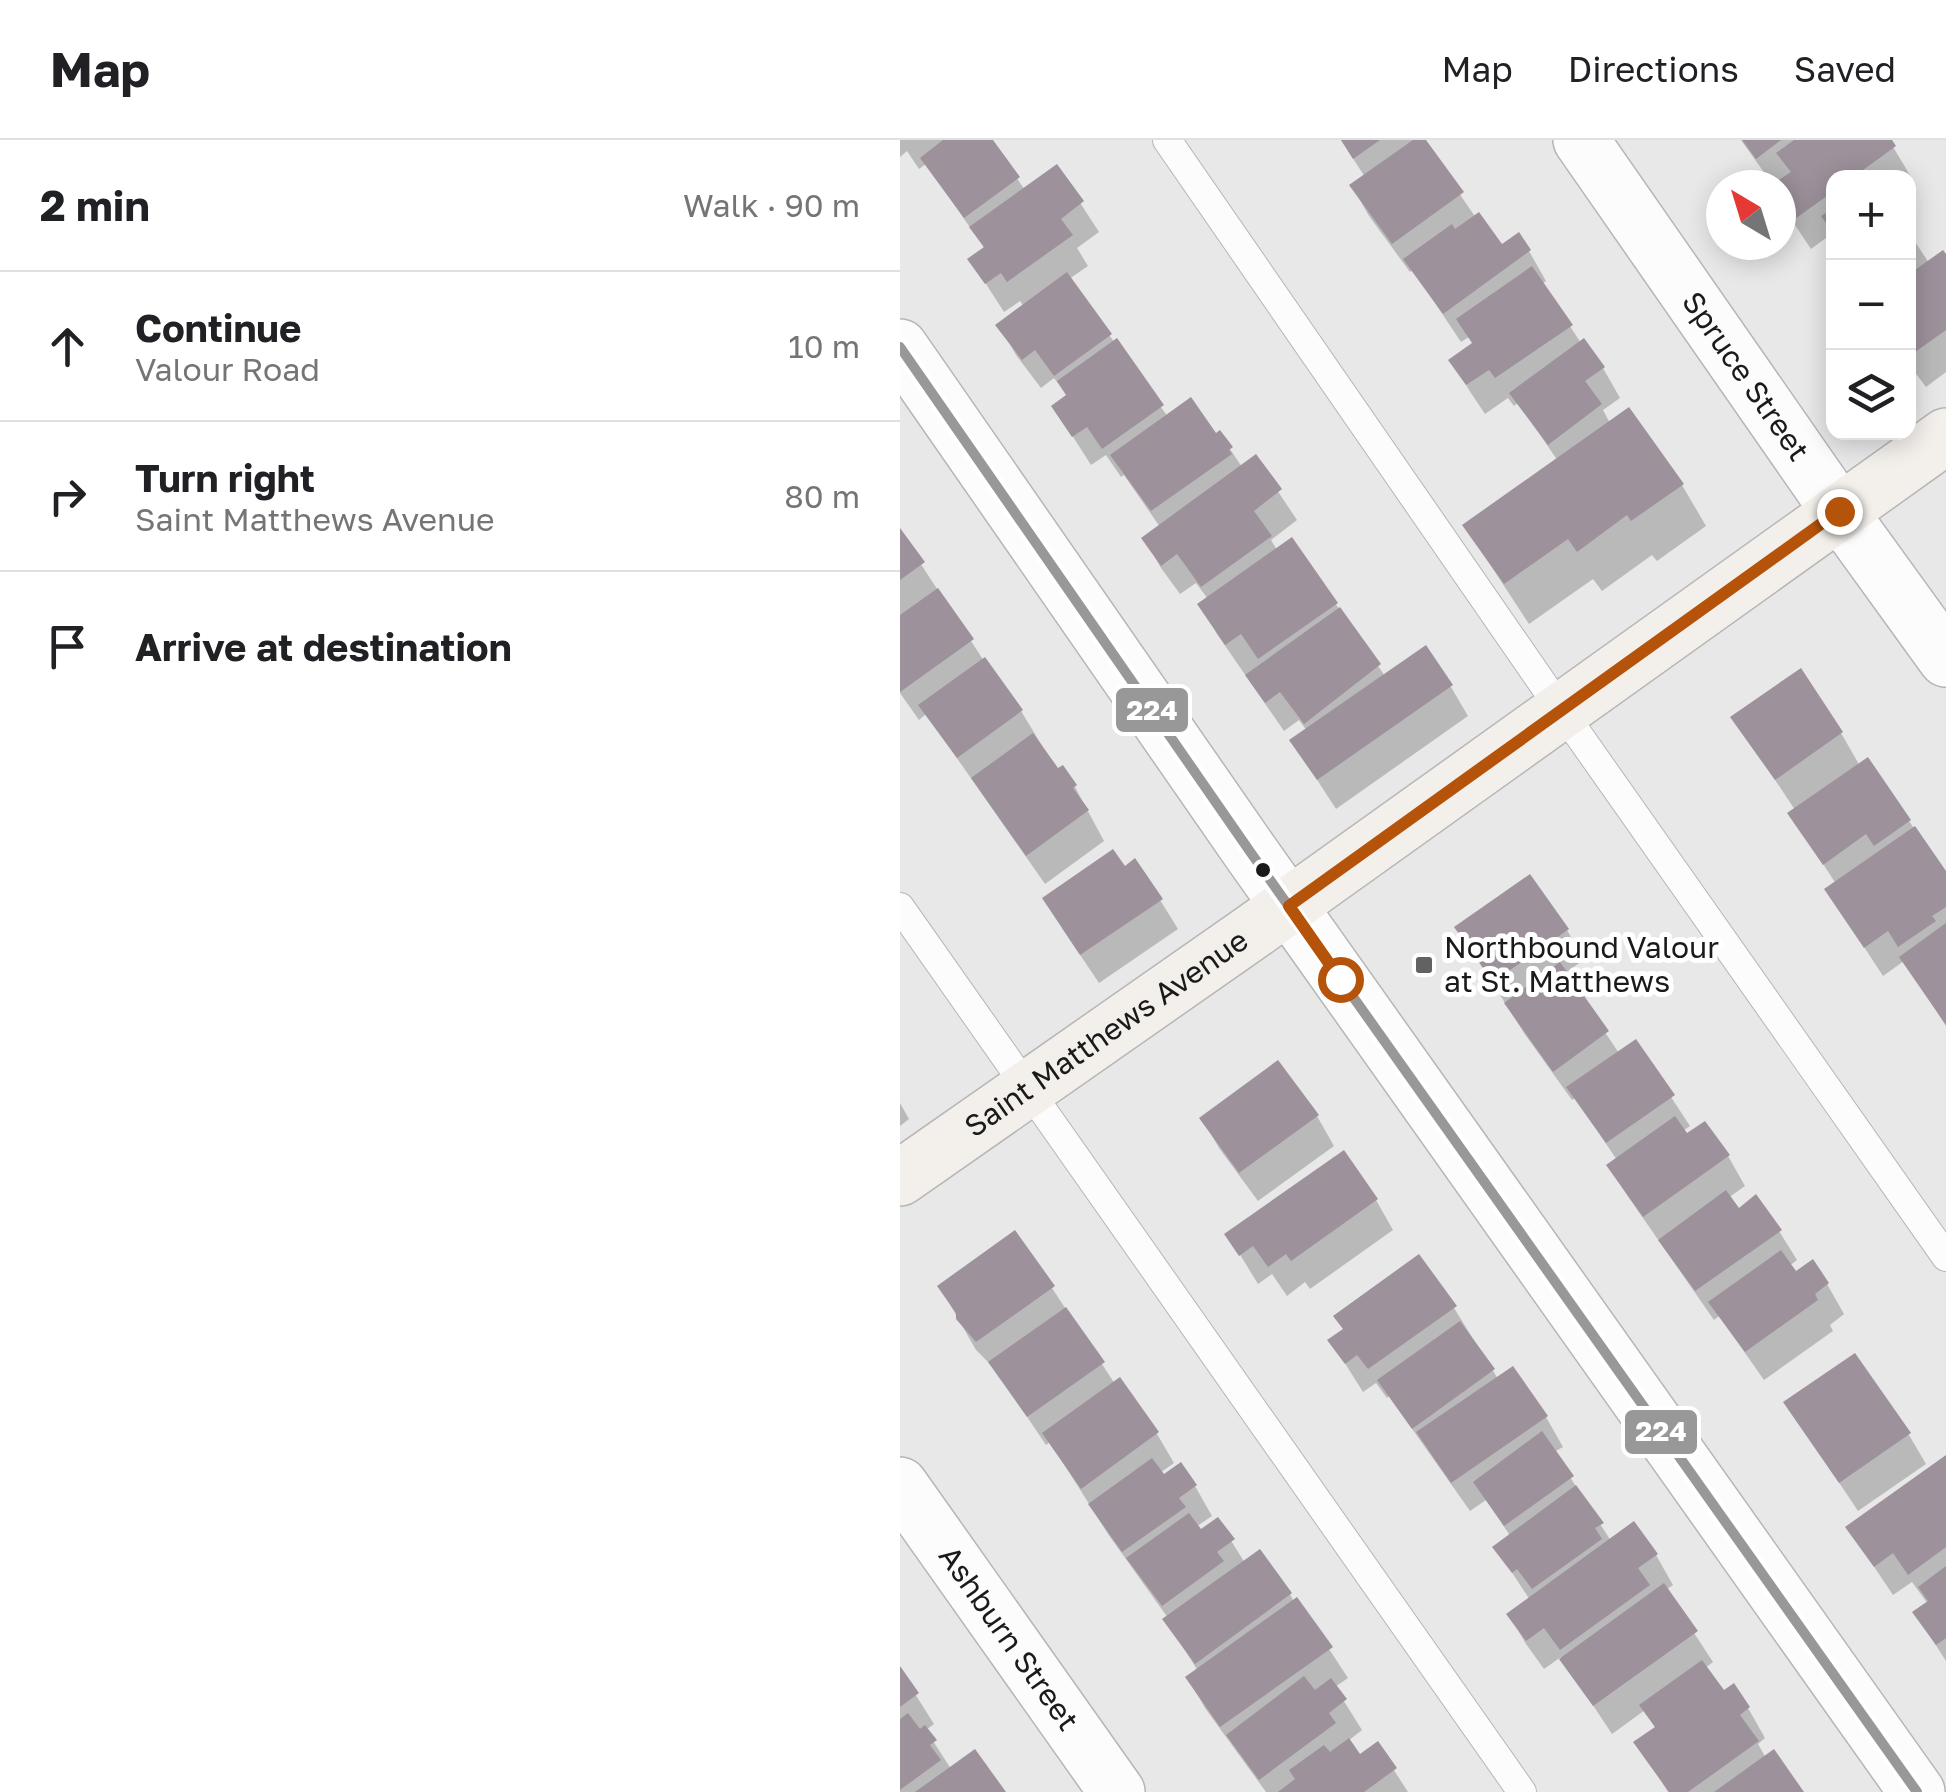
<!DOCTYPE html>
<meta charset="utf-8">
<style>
body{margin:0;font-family:"Golos Text",sans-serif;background:#f6f6f6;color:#202124}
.controls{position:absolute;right:30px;top:30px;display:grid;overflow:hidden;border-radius:20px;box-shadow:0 5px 25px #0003}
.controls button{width:90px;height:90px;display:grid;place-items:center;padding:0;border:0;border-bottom:2px solid #e0e0e0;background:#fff;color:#202124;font:50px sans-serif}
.compass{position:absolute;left:806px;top:30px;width:90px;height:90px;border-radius:50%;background:#fff;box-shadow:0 5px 25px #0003;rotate:322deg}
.stop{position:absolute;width:30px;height:30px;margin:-22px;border:8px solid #b45309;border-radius:50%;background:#fff}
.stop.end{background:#b45309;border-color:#fff;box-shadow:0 2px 10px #0008}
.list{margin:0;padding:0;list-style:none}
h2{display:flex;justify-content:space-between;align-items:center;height:130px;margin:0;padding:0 40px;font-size:42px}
h2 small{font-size:32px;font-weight:400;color:#757577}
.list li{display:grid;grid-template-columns:65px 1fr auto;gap:30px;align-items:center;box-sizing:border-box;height:150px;padding:0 40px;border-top:2px solid #e0e0e0}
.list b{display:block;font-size:38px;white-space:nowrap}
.list p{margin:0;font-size:32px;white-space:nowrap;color:#757577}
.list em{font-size:32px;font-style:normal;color:#757577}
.icon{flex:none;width:55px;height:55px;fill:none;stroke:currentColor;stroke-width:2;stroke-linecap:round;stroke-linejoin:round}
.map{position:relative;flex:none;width:1046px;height:1652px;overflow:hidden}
header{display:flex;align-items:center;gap:60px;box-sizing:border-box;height:140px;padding:0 50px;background:#fff;border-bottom:2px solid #e0e0e0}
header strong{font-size:48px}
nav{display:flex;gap:55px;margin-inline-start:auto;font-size:35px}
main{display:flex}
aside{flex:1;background:#fff}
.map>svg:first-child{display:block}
.shadow{fill:#0003}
.building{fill:#9d919b}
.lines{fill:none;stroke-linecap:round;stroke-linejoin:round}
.lane-casing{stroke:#b6b6b7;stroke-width:30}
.street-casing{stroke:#b6b6b7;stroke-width:58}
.secondary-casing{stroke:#b6b6b7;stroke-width:58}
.lane{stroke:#fcfcfc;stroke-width:28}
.street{stroke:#fcfcfc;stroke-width:55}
.secondary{stroke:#f3efeb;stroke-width:55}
.bus-1-casing{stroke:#fff;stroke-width:18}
.bus-1{stroke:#989898;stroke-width:10}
.route{stroke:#b45309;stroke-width:12}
.bus-dot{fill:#1a1a1b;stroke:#fff;stroke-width:4}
.poi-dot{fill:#626263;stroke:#fff;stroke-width:4}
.labels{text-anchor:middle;stroke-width:10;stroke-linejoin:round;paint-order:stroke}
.street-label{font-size:30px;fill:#1a1a1b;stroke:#fff}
.poi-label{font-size:30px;fill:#1a1a1b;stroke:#fff;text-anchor:start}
.line-badge{stroke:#fff;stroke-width:4}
.badge-label{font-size:28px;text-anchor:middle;font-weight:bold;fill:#fff}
</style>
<header>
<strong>Map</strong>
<nav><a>Map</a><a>Directions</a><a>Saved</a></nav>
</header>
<main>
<aside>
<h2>2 min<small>Walk · 90 m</small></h2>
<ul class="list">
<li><svg class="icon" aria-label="ahead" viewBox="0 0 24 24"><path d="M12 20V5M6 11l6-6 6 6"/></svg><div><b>Continue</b><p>Valour Road</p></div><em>10 m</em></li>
<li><svg class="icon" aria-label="right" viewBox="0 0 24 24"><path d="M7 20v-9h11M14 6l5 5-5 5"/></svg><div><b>Turn right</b><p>Saint Matthews Avenue</p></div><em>80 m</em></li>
<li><svg class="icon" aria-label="arrive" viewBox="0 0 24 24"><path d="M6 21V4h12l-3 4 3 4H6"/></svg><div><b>Arrive at destination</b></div></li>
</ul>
</aside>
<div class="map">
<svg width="1046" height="1652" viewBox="0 0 1046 1652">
<rect width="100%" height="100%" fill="#e8e8e9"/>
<g class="shadow">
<polygon points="0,0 90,0 125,50 157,27 199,92 177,108 188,126 169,139 268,277 316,297 320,294 342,327 355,317 397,380 371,400 377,410 392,400 485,536 551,547 568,576 436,669 392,601 407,591 399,580 384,591 317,494 300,464 308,459 296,443 280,454 261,428 244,398 260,387 224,335 221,337 206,315 191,325 154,267 168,257 154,238 141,248 116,215 99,185 124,167 120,161 104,172 70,119 85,109 26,24 19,29 7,11 0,17"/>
<polygon points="441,0 523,0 576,78 601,108 629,111 646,141 642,144 681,203 703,228 720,258 703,270 710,283 782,345 806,386 757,421 752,415 702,451 693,439 629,484 565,386 658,321 618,263 614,266 608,258 585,274 569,250 552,221 574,205 569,197 561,202 513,130 510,132 469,76 452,46 465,37"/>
<polygon points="841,0 989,0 1011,37 934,38 934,111 926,98 911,109 881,64 881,45 873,45"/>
<polygon points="1008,91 1029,123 1046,118 1046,232 1026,247 1008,223"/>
<polygon points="0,392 84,521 121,571 158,632 162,628 175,647 204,701 145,744 26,574 19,580 0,553"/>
<polygon points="834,578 941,593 960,626 967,621 1009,681 1046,736 1046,886 1004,821 983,836 927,750 936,744 891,674 895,670"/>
<polygon points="224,729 260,760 278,789 199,843 162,788"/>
<polygon points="557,787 667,790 684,820 665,833 719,913 735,902 790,986 783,991 828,1016 845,1046 828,1058 838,1072 879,1091 897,1120 889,1126 896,1134 927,1144 944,1174 930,1185 933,1191 864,1240 819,1176 814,1180 727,1055 709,1026 717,1020 675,958 672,960 624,893"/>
<polygon points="378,923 417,976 434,1006 358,1061 319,1008 302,978"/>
<polygon points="0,963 9,979 0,986"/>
<polygon points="476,1060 493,1090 410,1149 405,1142 387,1156 372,1134 358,1144 328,1095"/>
<polygon points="40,1147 152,1148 215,1244 219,1241 257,1294 274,1323 260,1333 295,1346 312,1376 296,1387 300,1393 318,1380 345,1423 390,1454 394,1462 397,1460 448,1538 435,1547 462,1590 448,1601 459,1617 477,1604 508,1652 366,1652 305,1568 288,1538 298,1531 266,1480 268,1478 208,1394 150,1302 146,1305 95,1229 76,1210"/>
<polygon points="554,1168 598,1239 646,1277 663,1307 654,1312 711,1401 756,1415 773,1445 766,1450 813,1522 805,1528 824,1554 848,1568 865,1598 858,1604 866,1618 901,1652 768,1652 737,1602 756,1589 745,1570 712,1594 661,1517 644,1529 626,1504 609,1475 630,1460 596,1408 611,1397 586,1360 570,1371 489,1256 487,1258 476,1243 463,1252 431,1201"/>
<polygon points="886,1263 1009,1295 1026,1324 958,1371"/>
<polygon points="1046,1318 1046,1521 1015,1473 1028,1464 1012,1442 993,1455 948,1388"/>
<polygon points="0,1530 34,1584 26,1590 51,1629 103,1652 0,1652"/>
</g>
<g class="building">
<polygon points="43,0 93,0 120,37 64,78 20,18"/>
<polygon points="441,0 480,0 453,19"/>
<polygon points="513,0 526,0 564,52 492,104 449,45"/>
<polygon points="842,0 881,0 856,19"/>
<polygon points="894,0 992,0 996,6 952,38 934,38 934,51 892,81 881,65 881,45 871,45 891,32 876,13"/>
<polygon points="157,24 184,61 161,79 173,95 107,142 101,133 85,144 67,119 84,107 69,87"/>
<polygon points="934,68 934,94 921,76"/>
<polygon points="579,72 602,104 619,92 631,110 543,174 503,119 552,84 555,89"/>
<polygon points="1043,110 1046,114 1046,190 1008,217 1008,135"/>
<polygon points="632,126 673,185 595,238 589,230 566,245 548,220 572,203 556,179"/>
<polygon points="167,132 212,194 154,236 135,210 122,220 95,185"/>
<polygon points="217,198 264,265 202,309 187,287 172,297 151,266 166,255 157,241"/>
<polygon points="684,198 705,227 685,241 702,264 648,305 609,253"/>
<polygon points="291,257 316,293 320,290 333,307 329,310 332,314 251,371 210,315"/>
<polygon points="729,267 784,344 731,381 727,375 677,412 668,399 604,444 562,385"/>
<polygon points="356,314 382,349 354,371 372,396 301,447 277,414 261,426 241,398"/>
<polygon points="0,388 25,422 0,440"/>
<polygon points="392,397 438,463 358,519 341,494 325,505 297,464"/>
<polygon points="38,448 74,499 0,552 0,475"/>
<polygon points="440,467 481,524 404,584 380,552 365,563 345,535"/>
<polygon points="526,505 553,545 417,640 389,600"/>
<polygon points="85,517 123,570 57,618 18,565"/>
<polygon points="901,528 943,592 875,640 830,577"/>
<polygon points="133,593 158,628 163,625 177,645 173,648 189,670 126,716 71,638"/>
<polygon points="968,617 1011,680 974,706 966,694 923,725 887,673"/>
<polygon points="1015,686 1046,731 1046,767 1032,776 1036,781 998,807 988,791 964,808 924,749"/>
<polygon points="213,709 225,726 235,718 263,759 180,815 142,758"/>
<polygon points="630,734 669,789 593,842 554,787"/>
<polygon points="1046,783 1046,885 999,817"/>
<polygon points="660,822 709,891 653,932 604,863"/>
<polygon points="736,899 775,955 706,1003 666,947"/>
<polygon points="378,920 419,975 339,1033 299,978"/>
<polygon points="775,976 787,993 805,981 830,1015 743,1077 706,1025"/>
<polygon points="444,1010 478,1059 391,1121 386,1114 368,1127 353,1106 339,1116 324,1094"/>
<polygon points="826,1050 839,1068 856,1054 882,1090 795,1151 758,1100"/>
<polygon points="115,1090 155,1146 76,1202 56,1179 56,1173 37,1146"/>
<polygon points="881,1110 896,1131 913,1119 929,1143 915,1154 918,1160 845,1212 808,1162"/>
<polygon points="519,1114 557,1166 468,1229 457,1215 445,1224 427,1200 443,1189 433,1176"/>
<polygon points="166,1167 205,1222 127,1277 88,1222"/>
<polygon points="560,1181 595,1229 512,1289 477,1240"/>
<polygon points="955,1213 1011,1293 939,1343 883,1262"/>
<polygon points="613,1226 648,1276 551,1343 516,1292"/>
<polygon points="220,1237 259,1292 181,1349 142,1293"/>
<polygon points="642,1291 674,1336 604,1386 573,1342"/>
<polygon points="1046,1315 1046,1407 1008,1435 993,1413 974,1427 945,1387"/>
<polygon points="252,1318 264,1334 281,1322 297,1345 279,1358 286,1367 222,1412 188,1364"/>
<polygon points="676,1345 704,1383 695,1388 702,1399 632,1449 617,1429 612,1433 592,1407"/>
<polygon points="289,1373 301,1389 318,1377 335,1399 317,1412 324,1421 262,1466 226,1418"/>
<polygon points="734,1381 758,1414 738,1428 750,1445 660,1510 644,1488 626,1501 606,1474"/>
<polygon points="360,1409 392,1453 295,1524 262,1479"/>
<polygon points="1046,1426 1046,1498 1036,1505 1012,1472 1028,1461 1018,1447"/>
<polygon points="764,1443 798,1491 693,1566 659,1519"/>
<polygon points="397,1457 433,1507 320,1587 285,1537"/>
<polygon points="802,1520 824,1550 834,1543 850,1567 840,1575 859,1601 788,1652 769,1652 733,1602 755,1587 739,1565"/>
<polygon points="0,1526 19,1553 0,1567"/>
<polygon points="404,1536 415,1550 431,1538 447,1559 429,1573 436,1583 359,1640 326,1595"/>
<polygon points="8,1573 20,1589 25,1585 37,1600 30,1605 41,1620 0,1650 0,1579"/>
<polygon points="449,1598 460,1614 478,1601 497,1628 464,1652 378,1652 395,1639 389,1630 424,1605 430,1612"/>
<polygon points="75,1609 106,1652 15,1652"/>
<polygon points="874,1609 904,1652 814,1652"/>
</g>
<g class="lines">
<g class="lane-casing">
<g id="lane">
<polyline points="267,0 661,570 1046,1117"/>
<polyline points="0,767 622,1652"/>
</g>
</g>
<g class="street-casing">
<g id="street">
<path id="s1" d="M681,0L939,371L1046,519"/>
<polyline points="0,207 351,713 1017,1652"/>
<path id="s2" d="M0,1345L217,1652"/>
</g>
</g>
<g class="secondary-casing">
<g id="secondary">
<path id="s3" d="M0,1038L352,792L1046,296"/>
</g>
</g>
<use href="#lane" class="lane"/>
<use href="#street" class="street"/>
<use href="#secondary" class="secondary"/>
<g class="bus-1-casing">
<polyline id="bus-1" points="0,207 351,713 1017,1652"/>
</g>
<use href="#bus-1" class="bus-1"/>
</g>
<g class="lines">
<polyline class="route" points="440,839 389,766 939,371"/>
</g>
<circle class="bus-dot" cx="363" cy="730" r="9"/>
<rect class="poi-dot" x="514" y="815" width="20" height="20" rx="5"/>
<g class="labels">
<g class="street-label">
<text dy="10" stroke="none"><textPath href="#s1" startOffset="288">Spruce Street</textPath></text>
<text dy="10" stroke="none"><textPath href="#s3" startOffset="252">Saint Matthews Avenue</textPath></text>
<text dy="10" stroke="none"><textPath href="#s2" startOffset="188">Ashburn Street</textPath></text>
</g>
<g class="poi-label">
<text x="544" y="818">Northbound Valour<tspan x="544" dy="34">at St. Matthews</tspan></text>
</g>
</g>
<g class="line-badge">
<rect x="214" y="546" width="76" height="48" rx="10" fill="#989898"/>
<rect x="723" y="1268" width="76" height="48" rx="10" fill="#989898"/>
</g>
<g class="badge-label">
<text x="252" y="580">224</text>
<text x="761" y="1301">224</text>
</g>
</svg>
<div class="controls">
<button>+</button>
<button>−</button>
<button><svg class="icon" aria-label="layers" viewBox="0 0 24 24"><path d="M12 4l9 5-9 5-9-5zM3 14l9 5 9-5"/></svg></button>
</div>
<svg class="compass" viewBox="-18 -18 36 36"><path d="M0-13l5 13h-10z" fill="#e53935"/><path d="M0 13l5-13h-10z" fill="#757577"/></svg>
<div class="stop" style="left:440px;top:839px"></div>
<div class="stop end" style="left:939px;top:371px"></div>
</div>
</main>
